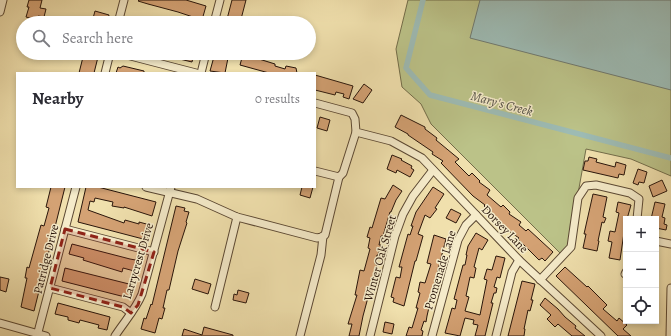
<!DOCTYPE html>
<meta charset="utf-8">
<style>
body{margin:0;font-family:Alegreya,serif;background:#f2f2f3;color:#2b2b33}
.controls{position:absolute;right:12px;bottom:12px;display:grid;overflow:hidden;border-radius:0px;box-shadow:0 2px 6px #0003}
.controls button{width:36px;height:36px;display:grid;place-items:center;padding:0;border:0;border-bottom:1px solid #e1e1e2;background:#fff;color:#2b2b33;font:20px sans-serif}
.list{margin:0;padding:0;list-style:none}
h2{display:flex;justify-content:space-between;align-items:center;height:52px;margin:0;padding:0 16px;font-size:17px}
h2 small{font-size:13px;font-weight:400;color:#7c7c81}
.icon{flex:none;width:22px;height:22px;fill:none;stroke:currentColor;stroke-width:2;stroke-linecap:round;stroke-linejoin:round}
.map{position:relative;flex:none;width:671px;height:336px;overflow:hidden}
.search{position:absolute;background:#fff;box-shadow:0 2px 6px #0003;left:16px;top:16px;width:300px;height:44px;display:flex;align-items:center;gap:10px;box-sizing:border-box;padding:0 14px;border-radius:22px;color:#7c7c81;font-size:15px}
.panel{position:absolute;background:#fff;box-shadow:0 2px 6px #0003;left:16px;top:72px;width:300px;height:116px;border-radius:0px}
.map>svg:first-child{display:block}
.green{fill:#bbc288;stroke:#726c49}
.water{fill:#9dbbb4;stroke:#6f7970}
.lines{fill:none;stroke-linecap:round;stroke-linejoin:round}
.canal{stroke:#9dbbb4;stroke-width:5.5}
.building{fill:#d4a274;stroke:#29150a}
.minor-casing{stroke:#5b4833;stroke-width:9}
.minor{stroke:#f5ebca;stroke-width:7}
.marked{fill:#8f2418;fill-opacity:0.2;stroke:#8f2418;stroke-width:3;stroke-dasharray:8 5;stroke-linejoin:round}
.labels{text-anchor:middle;stroke-width:3;stroke-linejoin:round;paint-order:stroke}
.street-label{font-size:12px;fill:#29150a;stroke:#f5ebca}
.water-label{font-size:13px;font-style:italic;fill:#524f46;stroke:#f5ebca}
</style>
<div class="map">
<svg width="671" height="336" viewBox="0 0 671 336">
<rect width="100%" height="100%" fill="#f0e0ad"/>
<filter id="stains"><feTurbulence type="fractalNoise" baseFrequency=".005" numOctaves="4"/><feColorMatrix values="0 0 0 0 .2 0 0 0 0 .09 0 0 0 0 .02 0 0 0 .5 -.17"/></filter>
<radialGradient id="worn" r=".72"><stop offset=".6" stop-color="#630" stop-opacity="0"/><stop offset="1" stop-color="#630" stop-opacity=".3"/></radialGradient>
<polygon class="green" points="408,0 671,0 671,176 631,159 586,149 569,244 561,254 431,124 421,104 402,87 396,49"/>
<polygon class="water" points="480,0 671,0 671,90 470,38"/>
<g class="lines">
<polyline class="canal" points="423,0 406,68 430,95 671,158"/>
</g>
<g class="building">
<polygon points="29,0 42,0 40,8 46,9 44,17 38,16 37,20 26,17 29,7 27,7"/>
<polygon points="139,0 186,0 206,6 202,20 178,12 148,4 138,1"/>
<polygon points="232,0 246,0 240,23 226,23"/>
<polygon points="95,11 109,15 107,23 92,22"/>
<polygon points="84,53 99,53 94,73 79,73"/>
<polygon points="163,53 194,53 192,62 163,55"/>
<polygon points="215,53 229,53 225,73 210,71"/>
<polygon points="243,54 275,64 275,66 285,69 286,66 296,68 297,73 269,73 240,65"/>
<polygon points="123,66 144,71 144,73 116,73 118,67 120,68"/>
<polygon points="315,75 353,86 349,99 343,97 344,94 336,92 335,95 315,90"/>
<polygon points="364,84 372,90 363,103 353,99"/>
<polygon points="401,115 425,127 425,129 437,138 436,140 459,159 455,162 469,176 472,173 480,181 479,182 490,190 487,195 501,207 503,205 510,212 509,214 521,222 519,225 526,231 528,229 553,252 545,261 542,258 539,260 518,239 519,238 503,227 504,226 484,206 485,205 473,196 441,163 443,161 432,154 433,152 408,135 408,134 395,127"/>
<polygon points="320,117 330,120 327,131 317,128"/>
<polygon points="392,155 402,159 401,160 412,166 411,168 414,170 410,177 397,170 396,173 387,169"/>
<polygon points="589,157 597,159 596,162 615,167 616,162 626,165 624,175 619,174 618,178 583,170 585,161 588,161"/>
<polygon points="638,169 647,172 644,183 639,182 638,185 633,183"/>
<polygon points="662,180 667,191 653,197 649,186"/>
<polygon points="393,185 402,191 396,200 391,212 390,212 383,236 381,236 379,245 381,245 378,255 377,255 375,264 377,264 363,316 359,336 349,336 352,324 348,324 357,295 355,295 360,270 364,271 370,249 368,248 370,238 367,237 370,227 372,228 381,198 385,199"/>
<polygon points="51,187 65,187 34,311 21,307 27,278 25,278 27,267 29,268 41,225 44,226 49,208 46,207"/>
<polygon points="86,187 98,187 156,202 152,216 124,207 124,208 112,206 113,202 95,198 94,202 90,201 88,210 124,223 125,220 139,224 139,222 150,225 147,240 78,222"/>
<polygon points="302,187 313,187 310,198 300,195"/>
<polygon points="433,187 444,194 435,208 437,209 430,218 425,215 418,234 423,236 416,261 415,261 404,306 393,302 394,298 391,297 396,277 400,278 402,267 399,267 408,234 410,235 413,226 411,226 416,212"/>
<polygon points="593,194 607,197 603,217 606,218 604,223 602,222 598,241 599,241 597,251 583,248 586,234 584,234"/>
<polygon points="618,202 631,205 627,219 626,219 620,260 609,258 612,242 608,241 610,231 615,232 619,213 616,212"/>
<polygon points="655,202 665,204 662,217 665,218 664,224 667,225 666,230 656,228 656,219 651,219"/>
<polygon points="176,206 185,208 184,211 189,212 186,222 187,223 178,251 169,290 167,290 163,308 165,308 162,319 159,318 155,333 141,329 144,318 146,319 151,304 152,305"/>
<polygon points="451,209 461,214 456,223 446,218"/>
<polygon points="476,233 488,240 482,250 479,248 474,267 476,268 474,278 470,277 466,296 469,297 465,311 480,315 487,280 484,279 487,269 492,270 496,256 505,258 500,278 497,277 494,287 497,288 496,293 494,293 491,303 493,303 485,336 475,336 478,325 473,324 474,320 465,318 460,336 445,333 452,308 455,309 457,300 454,299 463,265 465,265 467,255 466,255 468,246"/>
<polygon points="434,235 446,239 434,285 427,316 426,322 424,321 421,330 423,331 422,336 406,336 409,327 412,328 418,308 416,308 420,293 418,292 420,282 425,283 431,264 427,263"/>
<polygon points="72,244 130,259 141,261 138,272 123,268 122,272 83,260 84,258 69,254"/>
<polygon points="565,267 587,287 588,286 607,305 603,309 617,321 619,318 627,325 623,329 631,336 618,336 556,276"/>
<polygon points="65,268 133,285 129,298 62,281"/>
<polygon points="0,277 9,279 6,292 0,290"/>
<polygon points="195,279 211,284 208,294 192,289"/>
<polygon points="522,281 535,284 531,300 533,300 530,311 528,310 524,329 525,329 524,336 508,336"/>
<polygon points="238,290 249,293 246,303 233,300 234,294 237,295"/>
<polygon points="545,298 558,309 565,317 576,326 575,328 585,336 572,336 558,324 555,327 547,319 551,315 540,305"/>
<polygon points="58,303 110,317 107,330 98,328 99,325 80,320 79,323 68,320 68,317 55,314"/>
<polygon points="385,322 394,324 392,334 383,332"/>
<polygon points="204,327 233,335 233,336 182,336 184,329 202,335"/>
</g>
<g class="lines">
<g class="minor-casing">
<g id="minor">
<polyline points="0,12 3,0"/>
<polyline points="118,23 124,0"/>
<polyline points="214,23 220,0"/>
<polyline points="119,53 196,73"/>
<polyline points="105,73 110,53"/>
<polyline points="201,73 206,53"/>
<polyline points="315,103 352,113 355,119 356,132 391,141 422,158 519,260 601,336"/>
<polyline points="315,171 339,177 343,173 356,132"/>
<polyline points="146,187 197,199 237,217 317,238 322,237 325,235 339,177"/>
<polyline points="65,229 154,252"/>
<polyline points="656,241 671,244"/>
<polyline points="625,274 626,272"/>
<polyline points="540,280 571,247 578,198 586,186 596,185 630,193 639,199 637,219"/>
<polyline points="50,288 123,307 131,313"/>
<polyline points="215,307 237,217"/>
<polyline points="0,323 46,336"/>
<polyline points="37,336 76,187"/>
<path d="M115,336C124,322 136,309 142,294L171,187"/>
<polyline points="300,336 321,255 323,236"/>
<polyline points="370,336 395,236 403,214 413,196 433,170"/>
<polyline points="432,336 458,240 466,225 476,215"/>
<polyline points="496,336 512,272 519,260"/>
<polyline points="670,336 671,288"/>
</g>
</g>
<use href="#minor" class="minor"/>
</g>
<path class="marked" d="M65,229L154,252L138,305L131,313L123,307L50,288Z"/>
<g class="labels">
<g class="street-label">
<text transform="translate(505 229) rotate(46)" y="4">Dorsey Lane</text>
<text transform="translate(380 258) rotate(-74)" y="4">Winter Oak Street</text>
<text transform="translate(46 259) rotate(-76)" y="4">Patridge Drive</text>
<text transform="translate(138 261) rotate(-73)" y="4">Larrycrest Drive</text>
<text transform="translate(440 270) rotate(-73)" y="4">Promenade Lane</text>
</g>
<g class="water-label">
<text transform="translate(502 103) rotate(15)" y="5">Mary's Creek</text>
</g>
</g>
<rect width="100%" height="100%" filter="url(#stains)"/>
<rect width="100%" height="100%" fill="url(#worn)"/>
</svg>
<div class="controls">
<button>+</button>
<button>−</button>
<button><svg class="icon" aria-label="locate" viewBox="0 0 24 24"><circle cx="12" cy="12" r="6"/><path d="M12 2v4M12 18v4M2 12h4M18 12h4"/></svg></button>
</div>
<div class="search"><svg class="icon" aria-label="search" viewBox="0 0 24 24"><circle cx="10" cy="10" r="6"/><path d="M15 15l6 6"/></svg>Search here</div>
<section class="panel">
<h2>Nearby<small>0 results</small></h2>
<ul class="list">
</ul>
</section>
</div>
